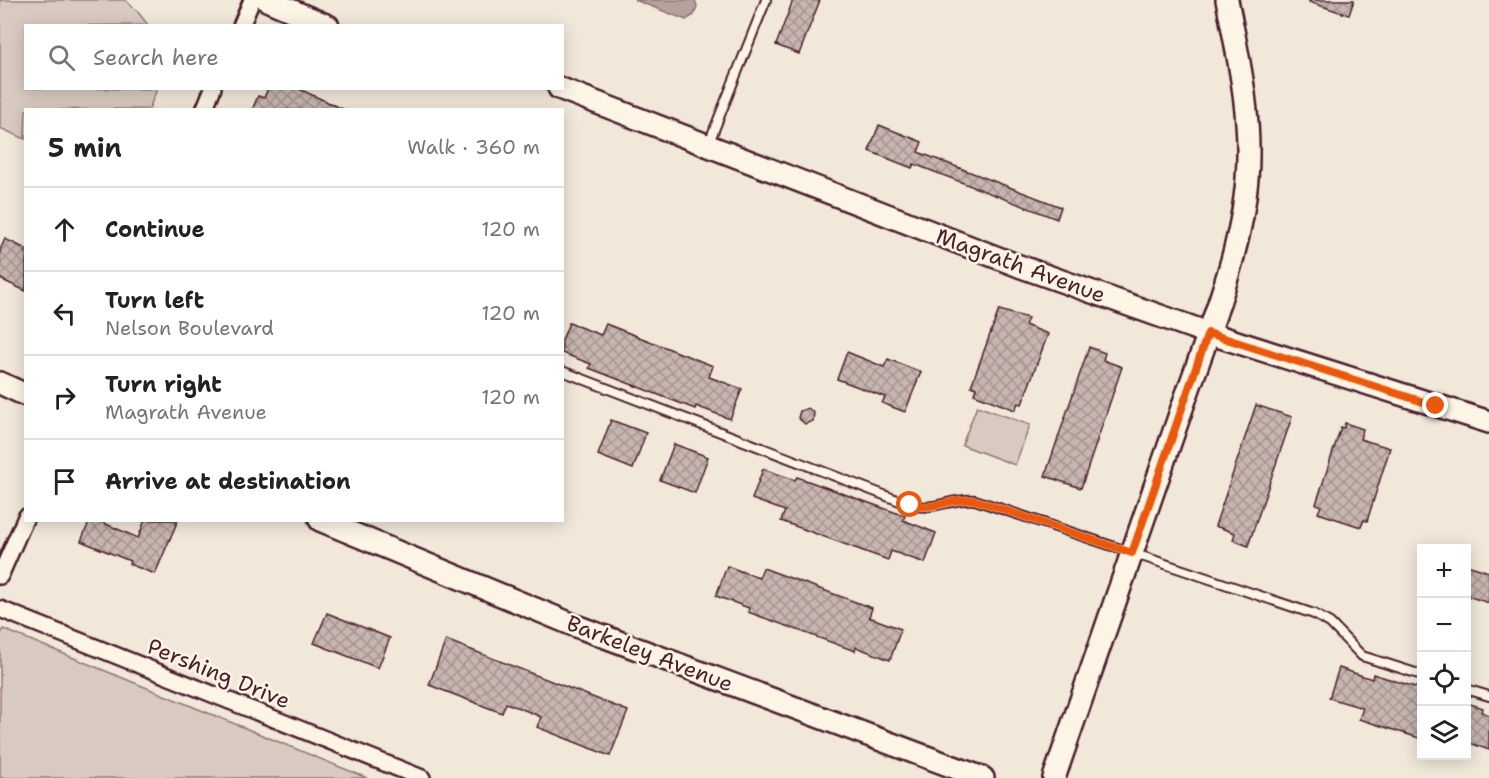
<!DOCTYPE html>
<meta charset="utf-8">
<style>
body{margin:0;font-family:"Shantell Sans",sans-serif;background:#f2f2f2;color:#222}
.controls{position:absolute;right:18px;bottom:18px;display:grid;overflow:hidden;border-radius:0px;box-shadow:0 3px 15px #0003}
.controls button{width:54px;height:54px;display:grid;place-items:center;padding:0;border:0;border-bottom:2px solid #e0e0e0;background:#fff;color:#222;font:30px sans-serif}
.stop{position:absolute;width:18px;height:18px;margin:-14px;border:4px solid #ea580c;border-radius:50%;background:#fff}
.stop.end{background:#ea580c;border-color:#fff;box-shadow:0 2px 6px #0008}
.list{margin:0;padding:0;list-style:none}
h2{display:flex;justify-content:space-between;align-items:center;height:78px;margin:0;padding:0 24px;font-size:26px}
h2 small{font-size:20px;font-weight:400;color:#767676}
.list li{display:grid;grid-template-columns:39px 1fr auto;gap:18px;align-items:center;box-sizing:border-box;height:84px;padding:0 24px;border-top:2px solid #e0e0e0}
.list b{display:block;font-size:22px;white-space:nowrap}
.list p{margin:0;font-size:20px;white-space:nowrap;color:#767676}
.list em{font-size:20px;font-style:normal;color:#767676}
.icon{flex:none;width:33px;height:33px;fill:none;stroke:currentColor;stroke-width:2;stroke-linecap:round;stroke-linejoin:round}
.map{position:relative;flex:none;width:1489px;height:778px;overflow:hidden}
.search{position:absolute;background:#fff;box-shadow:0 3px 15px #0003;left:24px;top:24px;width:540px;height:66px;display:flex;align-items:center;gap:15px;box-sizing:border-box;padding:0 21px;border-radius:0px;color:#767676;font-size:22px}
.panel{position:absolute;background:#fff;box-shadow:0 3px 15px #0003;left:24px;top:108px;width:540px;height:414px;border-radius:0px}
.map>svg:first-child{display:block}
.park{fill:#d8cac0;stroke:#917476;stroke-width:1.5}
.water{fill:#b6a19c;stroke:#8b6d6f;stroke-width:1.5}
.building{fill:url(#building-cross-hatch);stroke:#4a1f2b;stroke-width:1.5}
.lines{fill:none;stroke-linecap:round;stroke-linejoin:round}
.lane-casing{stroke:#4a1f2b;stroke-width:12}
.street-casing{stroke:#4a1f2b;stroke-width:20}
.secondary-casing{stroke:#4a1f2b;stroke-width:26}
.lane{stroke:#fcf5e5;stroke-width:8}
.street{stroke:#fcf5e5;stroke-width:15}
.secondary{stroke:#fcf5e5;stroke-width:21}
.route{stroke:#ea580c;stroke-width:8}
.labels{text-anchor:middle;stroke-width:5;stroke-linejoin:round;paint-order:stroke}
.street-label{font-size:22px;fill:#4a1f2b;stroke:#fcf5e5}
</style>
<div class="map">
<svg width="1489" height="778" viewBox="0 0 1489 778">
<defs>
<pattern id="building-cross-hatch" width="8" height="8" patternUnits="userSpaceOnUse" patternTransform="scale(1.5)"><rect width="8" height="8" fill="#c7b6af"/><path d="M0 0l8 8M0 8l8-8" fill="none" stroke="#a4938f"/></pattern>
</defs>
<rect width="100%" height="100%" fill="#f1e8da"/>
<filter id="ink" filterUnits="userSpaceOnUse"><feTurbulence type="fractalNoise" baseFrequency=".0167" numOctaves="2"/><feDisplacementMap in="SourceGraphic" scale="12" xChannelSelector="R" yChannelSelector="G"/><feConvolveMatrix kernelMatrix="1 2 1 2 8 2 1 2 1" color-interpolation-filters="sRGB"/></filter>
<g filter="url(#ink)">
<g class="park">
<polygon points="0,0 125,0 137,11 148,25 26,26 26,88 157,89 149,109 26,110 25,139 0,128"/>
<polygon points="977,406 1030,425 1015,465 962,445"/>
<polygon points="3,629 367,778 0,778 0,637"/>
</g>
<polygon class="water" points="635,0 695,0 697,6 694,15 686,20"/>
<g class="building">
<polygon points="793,0 820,0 799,54 776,45"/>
<polygon points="1309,0 1354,0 1349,15 1309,2"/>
<polygon points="268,88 297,88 345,110 252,110 258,96 264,98"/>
<polygon points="879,125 922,142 918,152 1061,207 1057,219 914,164 912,168 869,151"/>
<polygon points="5,239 26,249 26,291 0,279 0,250"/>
<polygon points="999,310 1028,318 1025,325 1048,334 1022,404 1018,403 1015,410 974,394 976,388 971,386"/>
<polygon points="569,323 601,335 606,324 713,366 709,377 742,389 730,419 696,406 695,409 589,368 591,364 562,353 562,340"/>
<polygon points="1089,347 1105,353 1103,360 1122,367 1081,488 1045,476"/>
<polygon points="847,352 884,367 888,359 921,372 905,412 882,403 885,397 837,379"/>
<polygon points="1256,405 1292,417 1248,546 1233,540 1235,533 1215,526"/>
<polygon points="808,408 814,413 813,421 805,424 798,418 800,411"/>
<polygon points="611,420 646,433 633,469 598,455"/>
<polygon points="1345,423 1363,429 1360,439 1390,448 1367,521 1364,520 1361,527 1318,513 1321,506 1316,504 1341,427 1344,428"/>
<polygon points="674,444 708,457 695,493 660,480"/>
<polygon points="763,469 795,480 797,477 905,516 903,520 936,533 925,563 891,551 888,560 781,521 785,511 752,499"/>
<polygon points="90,520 97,520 138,538 145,520 178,520 155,574 129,564 130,561 81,541"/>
<polygon points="1467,565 1489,572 1489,603 1467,596"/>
<polygon points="727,566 759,578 763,568 872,608 869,617 901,629 890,660 856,647 855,651 748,612 749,608 716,596"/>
<polygon points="327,613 390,638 378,668 314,643"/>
<polygon points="446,640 628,711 610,756 537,727 541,717 532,713 506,703 502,713 429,685"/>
<polygon points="1339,668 1372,679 1373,674 1422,689 1422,739 1359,719 1363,708 1329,698"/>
<polygon points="1467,703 1483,708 1482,712 1489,715 1489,750 1467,742"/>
</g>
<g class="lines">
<g class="lane-casing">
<g id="lane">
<polyline points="708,145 766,0"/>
<path d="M562,371L910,505C933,512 952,497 975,500L1314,614L1330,623L1362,656L1422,675"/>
<polyline points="1466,689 1489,696"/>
</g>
</g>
<g class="street-casing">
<g id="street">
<polyline points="241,26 252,0"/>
<polyline points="204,110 213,88"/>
<polyline points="0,576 26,517"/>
<polyline points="0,609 422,778"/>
</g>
</g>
<g class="secondary-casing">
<g id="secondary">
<polyline points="267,0 328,26"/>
<polyline points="559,88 1019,266 1208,333 1489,422"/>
<polyline points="0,383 26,395"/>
<polyline points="320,520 576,626 983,778"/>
<path d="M1054,778C1096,657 1138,535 1180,414C1205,341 1241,257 1247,179C1252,118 1239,60 1227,0"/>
</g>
</g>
<use href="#lane" class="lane"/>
<use href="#street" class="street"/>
<use href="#secondary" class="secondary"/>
</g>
</g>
<g class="lines" filter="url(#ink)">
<path class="route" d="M910,505C933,511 952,497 975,500L1132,553L1208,333L1436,406"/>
</g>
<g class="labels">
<g class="street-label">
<text transform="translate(1021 265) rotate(20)" y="8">Magrath Avenue</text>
<text transform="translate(650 653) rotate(21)" y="8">Barkeley Avenue</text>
<text transform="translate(219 673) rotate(22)" y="8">Pershing Drive</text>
</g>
</g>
</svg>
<div class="controls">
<button>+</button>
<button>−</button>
<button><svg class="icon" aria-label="locate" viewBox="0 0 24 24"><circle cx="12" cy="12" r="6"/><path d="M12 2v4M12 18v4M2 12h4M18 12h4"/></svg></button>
<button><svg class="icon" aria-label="layers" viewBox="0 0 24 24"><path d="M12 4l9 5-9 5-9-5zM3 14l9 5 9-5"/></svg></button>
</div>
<div class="stop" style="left:910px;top:505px"></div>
<div class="stop end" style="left:1436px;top:406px"></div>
<div class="search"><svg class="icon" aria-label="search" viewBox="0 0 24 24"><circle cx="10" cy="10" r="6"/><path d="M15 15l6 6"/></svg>Search here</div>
<section class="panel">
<h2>5 min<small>Walk · 360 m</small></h2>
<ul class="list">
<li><svg class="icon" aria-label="ahead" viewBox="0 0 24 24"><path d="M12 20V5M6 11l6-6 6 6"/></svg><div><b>Continue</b></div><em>120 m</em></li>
<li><svg class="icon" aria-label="left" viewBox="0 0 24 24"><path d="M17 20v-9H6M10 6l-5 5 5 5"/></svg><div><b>Turn left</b><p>Nelson Boulevard</p></div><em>120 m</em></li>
<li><svg class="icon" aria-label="right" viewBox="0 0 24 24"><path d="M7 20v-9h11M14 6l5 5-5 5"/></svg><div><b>Turn right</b><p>Magrath Avenue</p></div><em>120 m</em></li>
<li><svg class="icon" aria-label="arrive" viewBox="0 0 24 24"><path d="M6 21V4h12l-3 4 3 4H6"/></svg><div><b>Arrive at destination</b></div></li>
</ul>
</section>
</div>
